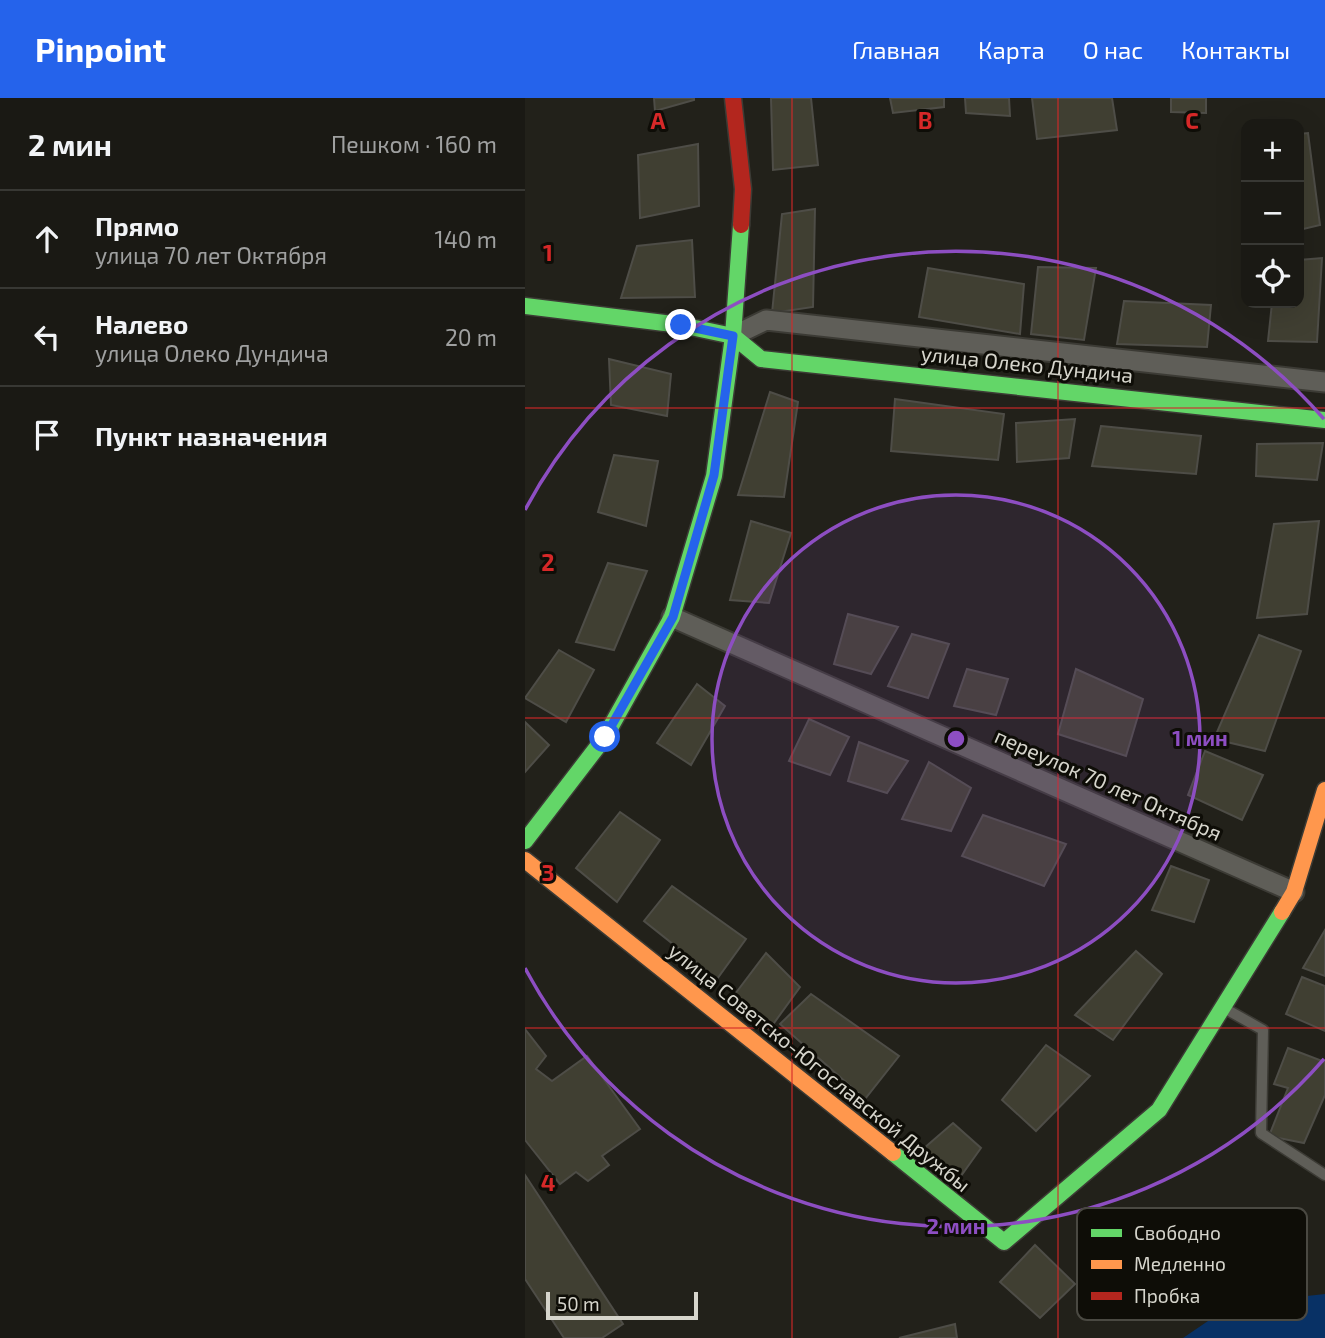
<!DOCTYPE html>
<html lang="ru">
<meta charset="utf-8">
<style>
body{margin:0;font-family:"Exo 2",sans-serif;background:#272622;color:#f1f3f6}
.controls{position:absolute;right:21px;top:21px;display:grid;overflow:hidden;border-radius:14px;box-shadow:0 7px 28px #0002}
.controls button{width:63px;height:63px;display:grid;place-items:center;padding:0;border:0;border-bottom:2px solid #383834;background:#1a1914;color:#f1f3f6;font:35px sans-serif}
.scale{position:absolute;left:21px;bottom:18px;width:152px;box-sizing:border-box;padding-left:7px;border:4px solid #d6d5cc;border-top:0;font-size:19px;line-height:24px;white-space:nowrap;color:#d6d5cc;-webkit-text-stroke:5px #0e0d07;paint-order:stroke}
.stop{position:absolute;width:21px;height:21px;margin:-16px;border:5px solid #2563eb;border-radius:50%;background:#fff}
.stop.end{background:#2563eb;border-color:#fff;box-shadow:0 2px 7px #0008}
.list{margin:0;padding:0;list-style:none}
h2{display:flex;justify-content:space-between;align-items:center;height:91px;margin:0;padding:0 28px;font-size:30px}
h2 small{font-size:23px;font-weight:400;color:#9fa0a0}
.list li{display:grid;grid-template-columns:46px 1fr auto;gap:21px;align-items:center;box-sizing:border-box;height:98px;padding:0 28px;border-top:2px solid #383834}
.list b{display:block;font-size:26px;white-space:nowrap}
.list p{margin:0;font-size:23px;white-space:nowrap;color:#9fa0a0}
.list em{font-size:23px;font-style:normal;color:#9fa0a0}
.icon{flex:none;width:38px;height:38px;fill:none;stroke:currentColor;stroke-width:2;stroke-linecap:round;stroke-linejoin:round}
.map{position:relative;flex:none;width:800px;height:1240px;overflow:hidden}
header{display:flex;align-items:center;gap:42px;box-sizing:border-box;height:98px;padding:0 35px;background:#2563eb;color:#fff}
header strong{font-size:33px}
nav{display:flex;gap:38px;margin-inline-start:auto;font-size:24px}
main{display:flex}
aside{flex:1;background:#1a1914}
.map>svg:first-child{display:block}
.water{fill:#083165}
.building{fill:#403f32;stroke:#4e4d47;stroke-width:2}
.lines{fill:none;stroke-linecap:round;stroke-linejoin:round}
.lane-casing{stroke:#3c3b35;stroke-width:13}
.street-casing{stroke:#3c3b35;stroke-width:23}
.fast-casing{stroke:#3c3b35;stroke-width:19}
.slow-casing{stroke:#3c3b35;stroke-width:19}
.jam-casing{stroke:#3c3b35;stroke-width:19}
.lane{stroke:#5f5e58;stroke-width:10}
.street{stroke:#5f5e58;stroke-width:19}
.fast{stroke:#63d668;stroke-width:16}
.slow{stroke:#ff974d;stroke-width:16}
.jam{stroke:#b3261e;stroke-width:16}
.route{stroke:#2563eb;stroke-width:9}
.grid{fill:none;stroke:#d62828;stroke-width:2;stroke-opacity:0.55}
.ring{fill:none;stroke:#8d4ec2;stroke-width:3.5}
.labels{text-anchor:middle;stroke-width:6;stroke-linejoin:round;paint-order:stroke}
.street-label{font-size:21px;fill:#d6d5cc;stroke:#0e0d07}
.key{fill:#0e0d07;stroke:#4a4942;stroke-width:2}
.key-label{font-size:19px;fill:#d6d5cc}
.grid-label{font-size:23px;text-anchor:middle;font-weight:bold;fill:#d62828;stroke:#0e0d07;stroke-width:6;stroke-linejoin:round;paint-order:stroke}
.centre{fill:#8d4ec2;stroke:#0e0d07;stroke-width:3.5}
.ring-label{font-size:21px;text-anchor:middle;font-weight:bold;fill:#8d4ec2;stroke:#0e0d07;stroke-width:6;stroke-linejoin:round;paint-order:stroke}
</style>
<header>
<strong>Pinpoint</strong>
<nav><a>Главная</a><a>Карта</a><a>О нас</a><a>Контакты</a></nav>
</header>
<main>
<aside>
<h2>2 мин<small>Пешком · 160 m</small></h2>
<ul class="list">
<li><svg class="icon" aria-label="ahead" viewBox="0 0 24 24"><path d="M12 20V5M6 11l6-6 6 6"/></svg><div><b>Прямо</b><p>улица 70 лет Октября</p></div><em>140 m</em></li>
<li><svg class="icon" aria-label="left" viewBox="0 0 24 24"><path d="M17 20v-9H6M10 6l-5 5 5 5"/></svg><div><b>Налево</b><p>улица Олеко Дундича</p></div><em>20 m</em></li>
<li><svg class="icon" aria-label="arrive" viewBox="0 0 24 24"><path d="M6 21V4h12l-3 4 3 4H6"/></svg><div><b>Пункт назначения</b></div></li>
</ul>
</aside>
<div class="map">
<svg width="800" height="1240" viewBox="0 0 800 1240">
<rect width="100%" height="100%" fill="#22211a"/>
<polygon class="water" points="800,1196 800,1240 658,1240 708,1206"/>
<g class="building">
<polygon points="129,0 169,0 169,2 130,13"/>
<polygon points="246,0 286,0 293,67 248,72"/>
<polygon points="365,0 419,0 419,9 368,15"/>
<polygon points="440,0 484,0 485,18 441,15"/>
<polygon points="507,0 587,0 592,32 512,41"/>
<polygon points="646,0 681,0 681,15 646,14"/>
<polygon points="783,35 795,127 774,132 774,36"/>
<polygon points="173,46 174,108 115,120 113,57"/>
<polygon points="290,111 288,209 247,215 257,116"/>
<polygon points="167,142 170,199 96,200 112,148"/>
<polygon points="797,160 792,244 743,243 747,205 774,205 774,162"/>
<polygon points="513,169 571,170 559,242 506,236"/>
<polygon points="403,170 499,186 495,236 394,219"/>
<polygon points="599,203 686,207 682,249 592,246"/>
<polygon points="84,261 146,276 142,318 86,307"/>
<polygon points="245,294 273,304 259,399 213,397"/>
<polygon points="370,301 479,316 473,362 366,353"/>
<polygon points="550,321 544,360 492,364 491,325"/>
<polygon points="576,328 676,338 671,376 567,368"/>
<polygon points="798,345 792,382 731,378 732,346"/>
<polygon points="89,357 133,363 121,428 73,414"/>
<polygon points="226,423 266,435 244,505 205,502"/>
<polygon points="794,423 782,516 732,520 749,426"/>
<polygon points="83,465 122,473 89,552 51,544"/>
<polygon points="323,516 373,529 346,576 309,566"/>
<polygon points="387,536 424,546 403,600 363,588"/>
<polygon points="734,537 776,553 740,653 689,641"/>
<polygon points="34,552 69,572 41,624 0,600"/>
<polygon points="442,571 483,581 471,617 429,608"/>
<polygon points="551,571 618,601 601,658 533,636"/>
<polygon points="172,586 200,608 166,667 132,645"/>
<polygon points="284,621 324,639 305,677 264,663"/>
<polygon points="0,624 24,647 0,674"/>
<polygon points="334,644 383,663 362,695 323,683"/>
<polygon points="680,653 738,677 717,722 663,697"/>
<polygon points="404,664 446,690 426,733 377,721"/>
<polygon points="95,714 135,742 92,804 51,770"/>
<polygon points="458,717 541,746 519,788 437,758"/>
<polygon points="646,768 684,782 669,824 627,812"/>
<polygon points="147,788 221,841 192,881 119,823"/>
<polygon points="800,832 800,878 778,870"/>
<polygon points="611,853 637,876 588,942 550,917"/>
<polygon points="241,855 275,889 244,932 207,900"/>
<polygon points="777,879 800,888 800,933 761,916"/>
<polygon points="286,896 374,958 340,1001 255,926"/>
<polygon points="0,931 21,958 11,971 27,983 62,958 115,1031 77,1058 84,1067 63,1083 51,1074 35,1086 0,1042"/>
<polygon points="521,947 565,978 511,1033 477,1002"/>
<polygon points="763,950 800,964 800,997 779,1045 744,1038 763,990 749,986"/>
<polygon points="428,1025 456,1050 431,1085 398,1051"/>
<polygon points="0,1077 98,1226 77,1240 39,1240 0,1181"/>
<polygon points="510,1147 550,1186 515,1220 475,1184"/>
<polygon points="430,1226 432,1240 374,1240"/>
</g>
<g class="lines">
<g class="lane-casing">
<polyline id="lane" points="699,910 738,932 736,1035 800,1077"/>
</g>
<g class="street-casing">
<g id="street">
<polyline points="208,238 241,222 800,284"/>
<polyline points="147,519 769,794"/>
</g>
</g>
<g class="fast-casing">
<g id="fast">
<polyline points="0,208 156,227 208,238 236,261 800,322"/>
<polyline points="0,743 80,639 147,519 189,378 208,238 216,127"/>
<polyline points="368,1055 479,1144 634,1012 757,814"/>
</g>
</g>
<g class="slow-casing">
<g id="slow">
<polyline points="0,762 368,1055"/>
<polyline points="757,814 769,794 800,692"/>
</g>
</g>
<g class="jam-casing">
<polyline id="jam" points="208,0 218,91 216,127"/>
</g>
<use href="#lane" class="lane"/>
<use href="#street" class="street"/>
<use href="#fast" class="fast"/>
<use href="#slow" class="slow"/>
<use href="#jam" class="jam"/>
</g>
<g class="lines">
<polyline class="route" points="80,639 148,519 189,377 208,238 156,227"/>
</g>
<path class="grid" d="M267,0V1240M533,0V1240M0,310H800M0,620H800M0,930H800"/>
<circle cx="431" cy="641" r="244" fill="#8d4ec2" fill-opacity=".12"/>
<g class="ring">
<circle cx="431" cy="641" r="244"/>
<path d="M799 961A488 488 0 0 1 0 870M0 412A488 488 0 0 1 799 321"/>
</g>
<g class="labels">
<g class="street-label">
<text transform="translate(502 267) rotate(6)" y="7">улица Олеко Дундича</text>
<text transform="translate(583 687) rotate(24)" y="7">переулок 70 лет Октября</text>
<text transform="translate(294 970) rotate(39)" y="7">улица Советско-Югославской Дружбы</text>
</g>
</g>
<rect x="552" y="1110" width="230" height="112" rx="10" class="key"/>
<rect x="566" y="1131" width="31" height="8" fill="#63d668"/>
<rect x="566" y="1162" width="31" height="9" fill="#ff974d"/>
<rect x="566" y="1194" width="31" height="8" fill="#b3261e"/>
<g class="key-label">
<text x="609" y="1142">Свободно</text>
<text x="609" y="1173">Медленно</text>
<text x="609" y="1205">Пробка</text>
</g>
<g class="grid-label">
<text x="133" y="31">A</text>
<text x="400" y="31">B</text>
<text x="667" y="31">C</text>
<text x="23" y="163">1</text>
<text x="23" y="473">2</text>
<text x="23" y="783">3</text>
<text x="23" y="1093">4</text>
</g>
<circle cx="431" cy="641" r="10" class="centre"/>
<g class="ring-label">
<text x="675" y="648">1 мин</text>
<text x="431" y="1136">2 мин</text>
</g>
</svg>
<div class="controls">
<button>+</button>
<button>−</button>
<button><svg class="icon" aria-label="locate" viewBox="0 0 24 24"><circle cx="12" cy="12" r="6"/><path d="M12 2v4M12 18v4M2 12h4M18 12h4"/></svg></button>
</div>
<div class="scale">50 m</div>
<div class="stop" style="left:80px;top:639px"></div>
<div class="stop end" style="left:156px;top:227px"></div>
</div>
</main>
